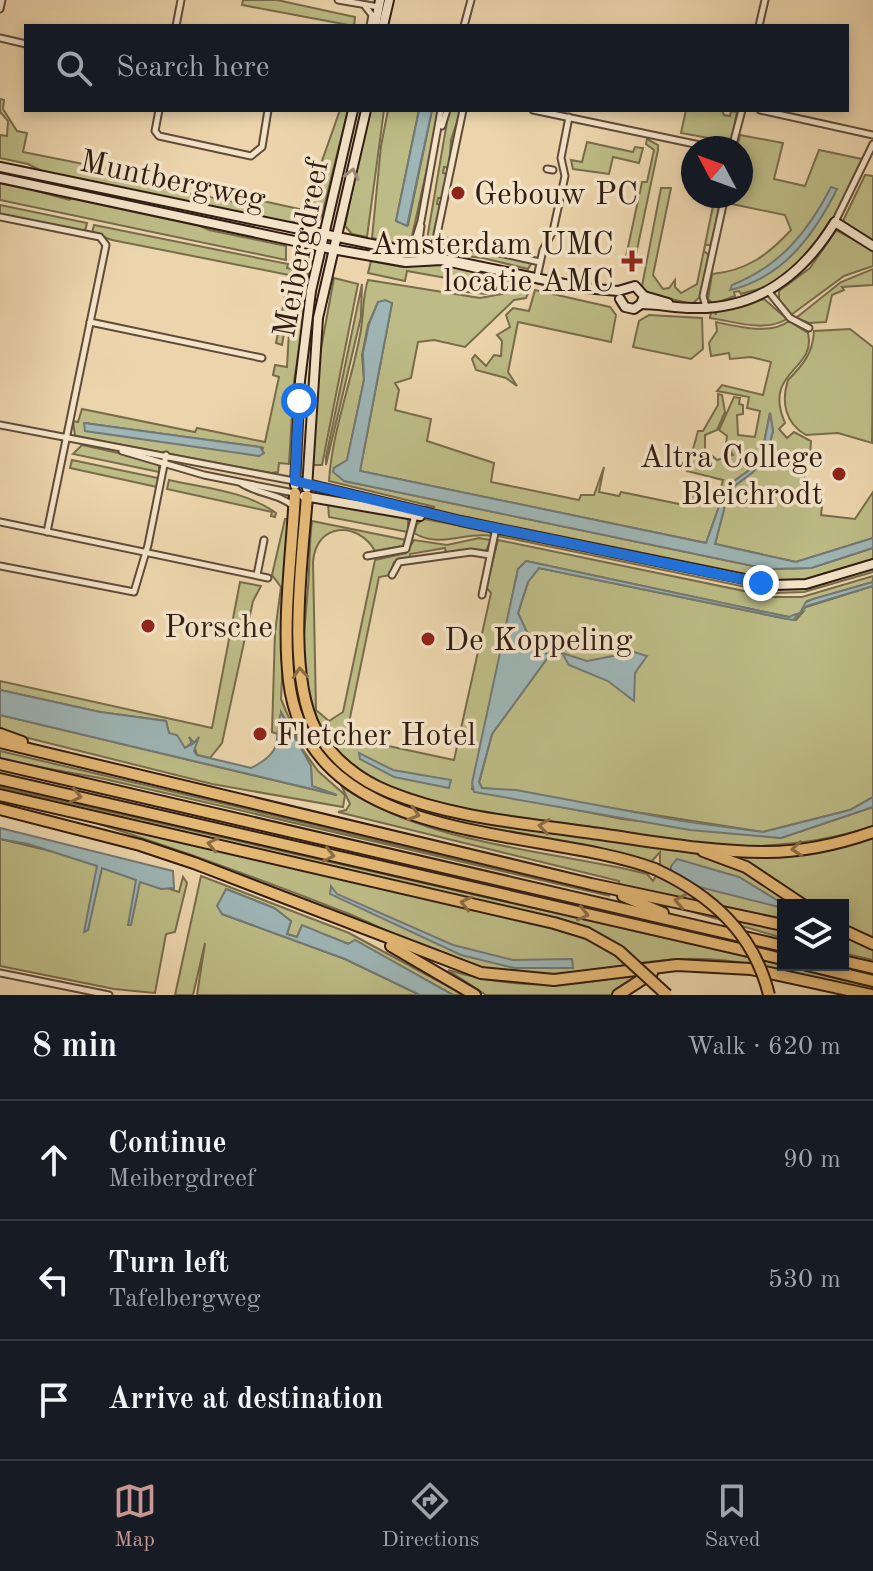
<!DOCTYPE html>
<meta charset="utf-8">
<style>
body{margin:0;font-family:"Old Standard TT",serif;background:#20242c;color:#f1f3f6}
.controls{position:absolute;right:24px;bottom:24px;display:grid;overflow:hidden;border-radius:0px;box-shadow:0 4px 12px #0003}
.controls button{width:72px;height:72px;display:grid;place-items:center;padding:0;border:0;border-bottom:2px solid #363941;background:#171b24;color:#f1f3f6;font:40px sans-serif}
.compass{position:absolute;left:681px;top:136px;width:72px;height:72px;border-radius:50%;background:#171b24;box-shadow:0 4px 12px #0003;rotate:311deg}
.stop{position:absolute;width:24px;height:24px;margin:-18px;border:6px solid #1a73e8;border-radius:50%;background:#fff}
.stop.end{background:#1a73e8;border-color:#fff;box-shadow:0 2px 8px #0008}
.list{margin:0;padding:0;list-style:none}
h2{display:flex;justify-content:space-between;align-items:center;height:104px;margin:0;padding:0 32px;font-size:34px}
h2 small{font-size:26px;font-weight:400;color:#9ea1a6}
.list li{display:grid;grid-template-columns:52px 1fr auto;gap:24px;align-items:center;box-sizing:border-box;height:120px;padding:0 32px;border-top:2px solid #363941}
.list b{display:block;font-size:30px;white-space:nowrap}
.list p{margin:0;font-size:26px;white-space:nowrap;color:#9ea1a6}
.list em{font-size:26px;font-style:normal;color:#9ea1a6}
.icon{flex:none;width:44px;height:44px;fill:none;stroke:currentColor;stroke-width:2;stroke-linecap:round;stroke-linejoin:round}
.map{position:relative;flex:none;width:873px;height:995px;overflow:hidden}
.search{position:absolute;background:#171b24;box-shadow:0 4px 12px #0003;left:24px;right:24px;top:24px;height:88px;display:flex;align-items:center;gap:20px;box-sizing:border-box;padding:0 28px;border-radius:0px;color:#9ea1a6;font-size:30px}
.sheet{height:464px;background:#171b24}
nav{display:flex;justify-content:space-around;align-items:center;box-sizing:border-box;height:112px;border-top:2px solid #363941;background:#171b24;font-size:22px;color:#9ea1a6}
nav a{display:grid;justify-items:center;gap:4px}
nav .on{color:#c59692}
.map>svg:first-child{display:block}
.green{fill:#bdbc86;stroke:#786c4c;stroke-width:2;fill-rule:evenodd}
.water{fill:#9eb6b6;stroke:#737975;stroke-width:2}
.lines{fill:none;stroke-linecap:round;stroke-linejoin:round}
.street-casing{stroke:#604b39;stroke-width:9}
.secondary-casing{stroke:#321d13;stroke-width:12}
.highway-casing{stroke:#321d13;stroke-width:14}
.street{stroke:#f3e4c9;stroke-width:5}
.secondary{stroke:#f3e4c9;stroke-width:8}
.highway{stroke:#e6ba76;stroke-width:10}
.highway-bridge-casing{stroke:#321d13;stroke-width:14;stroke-linecap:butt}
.highway-bridge{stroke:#e6ba76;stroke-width:10}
.oneway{stroke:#9c8a77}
.oneway2{stroke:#8c6c44}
.route{stroke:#1a73e8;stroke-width:10}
.poi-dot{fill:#8f2418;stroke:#f3e4c9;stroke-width:3}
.labels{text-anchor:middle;stroke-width:7;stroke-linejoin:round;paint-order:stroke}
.street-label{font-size:32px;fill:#321d13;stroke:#f3e4c9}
.poi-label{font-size:32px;fill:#321d13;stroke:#f3e4c9;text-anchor:start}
</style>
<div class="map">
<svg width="873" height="995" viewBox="0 0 873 995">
<rect width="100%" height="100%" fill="#ecd5ac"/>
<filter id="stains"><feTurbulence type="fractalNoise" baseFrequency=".0025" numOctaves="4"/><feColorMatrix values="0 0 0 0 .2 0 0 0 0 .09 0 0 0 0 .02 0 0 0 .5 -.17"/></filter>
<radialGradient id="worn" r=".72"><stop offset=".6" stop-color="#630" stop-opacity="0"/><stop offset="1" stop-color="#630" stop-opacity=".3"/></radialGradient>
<g class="green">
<polygon points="243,0 277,0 355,17 354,26 242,5"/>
<polygon points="0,99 4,100 3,109 17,131 27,133 23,152 144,176 144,184 244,204 249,198 299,209 293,223 274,220 48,174 28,164 0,158 0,135 7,136 8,121 0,112"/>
<polygon points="340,110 348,110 322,215 316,225 303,227 300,223"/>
<polygon points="368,110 384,110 367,237 352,234 345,226"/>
<polygon points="388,110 419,110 396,221 408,225 432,110 440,110 412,236 401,244 372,238 381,146"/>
<polygon points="449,110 461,110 451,140 449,168 444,167 443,173 447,174 442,198 438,198 437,204 441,205 434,240 447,244 447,248 453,246 532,262 528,269 483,258 438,253 426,245"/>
<polygon points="686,110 722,110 724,115 730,116 731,111 737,112 731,142 681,133"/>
<path d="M740,135L783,143L774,179L805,186L819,150L862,159C844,205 818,254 776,282C767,289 752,290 741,294L739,291L734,292L735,296L713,304L708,299L712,274C746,271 768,255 791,230L785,215L727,203L729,196H741L745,162L741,160V148H737Z"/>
<polygon points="647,139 658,145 658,150 634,264 625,261 642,182 647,182 654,150 646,144"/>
<polygon points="587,142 633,152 635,147 643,148 639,163 613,157 609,174 573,169 571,160 582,162"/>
<polygon points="865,175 873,176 873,242 843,221"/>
<polygon points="0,181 69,200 73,197 183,218 209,230 286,246 286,260 0,200"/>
<polygon points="661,188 671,188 653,275 663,289 669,288 675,280 675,287 681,293 697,284 715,196 722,196 711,245 705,245 704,251 710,256 701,296 692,304 646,293 642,286"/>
<polygon points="0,205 87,223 85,231 0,214"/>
<polygon points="94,225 288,264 287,268 295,270 282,345 276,343 289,275 112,240 92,233"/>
<polygon points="836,230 873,250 873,266 844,276 791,315 779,301 779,291 810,268"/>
<polygon points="371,261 402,267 434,263 480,272 456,291 452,289 452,279 407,271 405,281 368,273"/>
<polygon points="873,269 873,285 842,287 844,290 832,295 826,322 809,323 796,318 841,282"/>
<path d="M301,271L308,273L310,279L294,381L289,464L279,463L278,472L271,473L75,436L73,421L78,422L82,409L195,432L197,428L265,442L279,377L273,375L275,365L287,367L289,331ZM84,423L260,447L263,448L259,456Z"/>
<polygon points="481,273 528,279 531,286 518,285 486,294 458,291"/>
<polygon points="334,278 358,284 322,465 311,465 320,354"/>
<path d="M368,280L480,298L530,289L526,298L514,300L465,347L434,340L418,342L411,378L395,383L399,390L395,410L431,419L427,441L494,463L491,482L579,500L581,495H594L604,467L599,492L619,496L621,492L689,506L693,495L718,500L723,480L687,471L698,431H703L718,405V394L722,395L725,412L717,430L705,435V449L717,460L733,455L726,444L727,436L719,430L734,397L740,398L739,404L743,405V414L737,415L738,435L755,437L760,411L747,408L749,397L717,391L722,385L763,395L771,362L751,357L730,359L729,353L711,356L709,343L717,331L716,322C738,327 771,335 789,321L808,333C817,371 762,370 785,423L779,429L787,438L794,432L811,441L810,456L801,463L805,481L823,498L821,515L855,519L873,492V538L796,562L715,544L729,490L753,472L767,454L773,431L770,413L762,453L748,471L726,487L706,543L360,471L392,303L378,302L368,325L362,355L364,380L347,461L334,468L345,481L768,569L811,568L873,548V561L812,579L780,582L430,510L416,507H435L329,481C332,432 351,384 360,335C364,317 362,297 368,280Z"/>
<polygon points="362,284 361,317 326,465 326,457"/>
<polygon points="535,290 610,307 616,315 611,342 518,322 508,372 517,386 506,378 476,370 472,359 475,355 486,366 494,355 501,356 502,341 497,335 510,327 506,315 513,308 529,311"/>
<path d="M764,299L787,319C763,333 733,321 710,318L711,312L715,311L716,315V311Z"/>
<polygon points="649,315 702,318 703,349 691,359 633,347 639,321"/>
<path d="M850,329L873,347L872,443L838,433L806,435C785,423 781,402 788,380C803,365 813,353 814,331Z"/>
<polygon points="82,445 159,462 159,472 73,454"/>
<polygon points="72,460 158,478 157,487 70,468"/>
<path d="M169,480C204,488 246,491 276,513L275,517L271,516L272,512L167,489Z"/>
<polygon points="328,503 408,518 408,532 329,517"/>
<polygon points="285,519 290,519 281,699 301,747 318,771 345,795 343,807 212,784 0,731 0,715 336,795 312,786 311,766 281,712 280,735 272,732 275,632 281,587 272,575"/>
<path d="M424,519L489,531L492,536C465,531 440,549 414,533L417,524Z"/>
<path d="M312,521L406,540L403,546L375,551C358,521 316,522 313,562L316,710L329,721L343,712L375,560L406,553L414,540L447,545L479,538L491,540L486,551L472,549L446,553L445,548L410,554V558L394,562L390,575L379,577L346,737L454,760L491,593L486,587L498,540L773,597H802L873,576V582L807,601L803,608L873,586V797L850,810L763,832L482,788L479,783L492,734L549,656L530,639L518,613L528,582L539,568L787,619L796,620L803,612L789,617L526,561L518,569L472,789L622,819L781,838L873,807V826C834,839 795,845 754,846C700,847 645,835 591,827C526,817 457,813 395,789C365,777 333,754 317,724C295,682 305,632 308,587C310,565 309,542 312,521Z"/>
<polygon points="502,534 779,589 810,587 873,567 873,572 804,592 775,593 498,536"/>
<polygon points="240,582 261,586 253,601 222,743 210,758 197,755 193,742 185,748 169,734 166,721 100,712 0,690 0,681 212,728"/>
<path d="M292,664L314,734L392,797L701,854H762L873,833V960L843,953V905H783V938L620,891L619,881L338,812L346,810L350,804L342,787C423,841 532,849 626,869L647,874L653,881L660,868V852L651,862C573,841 403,827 346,777C311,747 297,709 292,664Z"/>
<polygon points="0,751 539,878 610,896 100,778 0,760"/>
<path d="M0,787L754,958L873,987V995C811,979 747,956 683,959C621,961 564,982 502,973C446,966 396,932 344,912C231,867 117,828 0,793Z"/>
<polygon points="0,839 59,853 179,892 183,877 187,883 175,932 166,934 155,993 114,989 0,966"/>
<polygon points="201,876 349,933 464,995 453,995 355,941 349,944 302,926 297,937 287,934 291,921 274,908 226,889 222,914 345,959 420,995 197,995 205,943 193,995 175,995"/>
<path d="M448,970C515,990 575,988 642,972L613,995H486Z"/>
</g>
<g class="water">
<polygon points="419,110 432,110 407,226 396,221"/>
<path d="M831,187L837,189L834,195C811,239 781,278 730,290L732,285C780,266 808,232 831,187Z"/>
<polygon points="385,300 392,303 360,471 706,543 726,487 748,471 762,453 770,413 773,431 767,454 753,472 729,490 715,544 796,562 873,538 873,548 811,568 768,569 344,481 333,472 334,468 347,460 364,380 363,353 369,324 378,302"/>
<polygon points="84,423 260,447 264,453 259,456 85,431"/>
<polygon points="526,561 789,617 800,613 806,602 813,599 873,582 873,586 807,606 793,620 539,568 528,582 518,613 530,639 549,656 492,734 479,782 482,788 516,790 682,821 763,832 850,810 873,797 873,807 781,838 690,830 474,792 472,783 518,569"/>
<polygon points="634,652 647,656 635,673 634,701 608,681 569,665 562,653 587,661"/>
<path d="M0,690L100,712L166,721L169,733L177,735L185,748L192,744L189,737L194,743L199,737L194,751L197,755L251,768C288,749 272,738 281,713L311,766L312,786L337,795L0,715Z"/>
<polygon points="359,753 393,770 451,780 449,788 394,777 360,759"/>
<polygon points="0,828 173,871 174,888 161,889 140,882 131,925 128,925 136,880 102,868 88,930 84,932 97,866 28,844 0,839"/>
<polygon points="677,859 739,877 780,902 779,907 671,880 671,866"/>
<polygon points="331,886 337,894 453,945 513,960 572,959 573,968 514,968 461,955 330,894"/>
<polygon points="226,889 274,908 291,921 287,934 297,937 302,925 348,944 355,940 453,995 420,995 345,959 222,914 217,906"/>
</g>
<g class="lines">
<g class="street-casing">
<g id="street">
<polyline points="338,0 379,7"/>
<polyline points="365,6 372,15 370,26"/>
<polyline points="0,9 2,0"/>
<polyline points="176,26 181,0"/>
<polyline points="464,26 471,0"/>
<polyline points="759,26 765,0"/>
<polyline points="0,38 26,44"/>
<polyline points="159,110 155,131 159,136 251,156 262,147 268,110"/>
<polyline points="463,110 436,239 540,262"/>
<polyline points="533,110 714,148"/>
<polyline points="760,110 873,135"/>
<polyline points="442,126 447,110"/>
<polyline points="732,148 742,110"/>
<polyline points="547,169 553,170"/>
<polyline points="0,217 100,237 106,245 47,532"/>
<polyline points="835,222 873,144"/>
<polyline points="411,253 421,221 441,110"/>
<polyline points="417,255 421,226"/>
<polyline points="537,277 543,250 553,231 565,176 561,158 569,117"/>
<polyline points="769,292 790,318 809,328"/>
<polyline points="706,307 703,296 725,196"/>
<polyline points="90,322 262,358"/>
<polyline points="0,425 294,481"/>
<polyline points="122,451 204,475 294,493"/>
<path d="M241,483C257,494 278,493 293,506"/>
<polyline points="0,522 268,578"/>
<polyline points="367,556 406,549 415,515"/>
<polyline points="0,566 134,592 148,545 166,455"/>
<polyline points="257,575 264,540"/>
<polyline points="392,575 399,562 471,552 490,555"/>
<polyline points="482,595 496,528"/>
<polyline points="0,973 109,995"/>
</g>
</g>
<g class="secondary-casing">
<g id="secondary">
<polyline points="375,26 380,0"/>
<polyline points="383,26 389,0"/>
<polyline points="0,167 584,288 618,291 635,286 644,296 641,304 634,309 625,307 620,299"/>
<polyline points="0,178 332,249 406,262 442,260 477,268"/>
<polyline points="644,296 668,303"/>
<path d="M641,304C658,304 675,308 692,308C757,310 802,276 835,222L873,246"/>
<polyline points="295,481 461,521 774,585 806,584 873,564"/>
<polyline points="295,485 300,381 311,291 353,110"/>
<polyline points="307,488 318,318 366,110"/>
<polyline points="304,496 420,516"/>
</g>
</g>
<g class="highway-casing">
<g id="highway">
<path d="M295,493C292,554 282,620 289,681C309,849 537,825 655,869"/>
<path d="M307,496C302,561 286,674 316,730C332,759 359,780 389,792C450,817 521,823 585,832C645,840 706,852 766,852C803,852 839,844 873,832"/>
<polyline points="0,734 22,742"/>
<polyline points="0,742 591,884 783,925"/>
<polyline points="0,764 783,946"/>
<polyline points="0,779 783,959"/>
<polyline points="0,795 554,923 587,933 619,951"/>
<polyline points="0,809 140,845 194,863 481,973 554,980 677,965 751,969 871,995"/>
<polyline points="703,851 746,867 803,905"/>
<polyline points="623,896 663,913"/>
<polyline points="843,930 873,944"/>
<polyline points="391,946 475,995"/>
<polyline points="843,961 873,968"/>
<polyline points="807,965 873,981"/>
<polyline points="618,995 652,973"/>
</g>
</g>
<use href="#street" class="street"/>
<use href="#secondary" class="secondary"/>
<use href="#highway" class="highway"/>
<g class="highway-bridge-casing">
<g id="highway-bridge">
<path d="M655,869C711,895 754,933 769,995"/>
<polyline points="619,951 667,995"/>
</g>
</g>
<use href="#highway-bridge" class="highway-bridge"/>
</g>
<defs><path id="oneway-chevron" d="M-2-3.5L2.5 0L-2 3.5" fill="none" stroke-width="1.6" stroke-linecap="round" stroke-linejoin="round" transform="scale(2)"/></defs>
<use class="oneway" href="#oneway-chevron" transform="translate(352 174) rotate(-77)"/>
<g class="oneway2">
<use href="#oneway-chevron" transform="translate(300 673) rotate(-95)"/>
<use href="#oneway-chevron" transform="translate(76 796) rotate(13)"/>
<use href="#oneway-chevron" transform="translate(414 814) rotate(17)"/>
<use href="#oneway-chevron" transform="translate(544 826) rotate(-172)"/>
<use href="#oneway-chevron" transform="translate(213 844) rotate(-167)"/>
<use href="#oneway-chevron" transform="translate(797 849) rotate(175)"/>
<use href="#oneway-chevron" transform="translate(329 855) rotate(13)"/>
<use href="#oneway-chevron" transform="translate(680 901) rotate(-169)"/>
<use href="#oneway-chevron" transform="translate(466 903) rotate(-167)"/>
<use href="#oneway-chevron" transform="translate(583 914) rotate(13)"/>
</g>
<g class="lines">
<polyline class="route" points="299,401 295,481 461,521 761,583"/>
</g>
<g class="poi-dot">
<circle cx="458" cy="193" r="8"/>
<path d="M628 249h8v8h8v8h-8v8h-8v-8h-8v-8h8z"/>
<circle cx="839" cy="474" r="8"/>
<circle cx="148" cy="626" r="8"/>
<circle cx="428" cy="639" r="8"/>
<circle cx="260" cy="734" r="8"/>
</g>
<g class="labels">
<g class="street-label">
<text transform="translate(173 179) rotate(12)" y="11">Muntbergweg</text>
<text transform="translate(300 248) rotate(-79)" y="11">Meibergdreef</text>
</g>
<g class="poi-label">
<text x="474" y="204">Gebouw PC</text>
<text x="614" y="254" text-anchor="end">Amsterdam UMC<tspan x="614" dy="37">locatie AMC</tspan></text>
<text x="823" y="467" text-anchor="end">Altra College<tspan x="823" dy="37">Bleichrodt</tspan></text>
<text x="164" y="637">Porsche</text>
<text x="444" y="650">De Koppeling</text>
<text x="276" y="745">Fletcher Hotel</text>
</g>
</g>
<rect width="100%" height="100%" filter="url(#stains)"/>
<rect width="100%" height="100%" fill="url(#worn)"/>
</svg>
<div class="controls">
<button><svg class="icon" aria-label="layers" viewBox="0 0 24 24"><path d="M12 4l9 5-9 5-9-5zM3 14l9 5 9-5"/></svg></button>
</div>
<svg class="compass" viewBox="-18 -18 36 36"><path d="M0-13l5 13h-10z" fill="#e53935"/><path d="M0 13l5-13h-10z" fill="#9ea1a6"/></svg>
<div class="stop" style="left:299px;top:401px"></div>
<div class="stop end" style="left:761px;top:583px"></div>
<div class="search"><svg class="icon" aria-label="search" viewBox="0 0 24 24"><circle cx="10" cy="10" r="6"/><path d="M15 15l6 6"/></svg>Search here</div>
</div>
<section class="sheet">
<h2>8 min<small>Walk · 620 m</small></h2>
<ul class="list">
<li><svg class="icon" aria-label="ahead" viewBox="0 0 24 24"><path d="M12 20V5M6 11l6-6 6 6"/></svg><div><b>Continue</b><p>Meibergdreef</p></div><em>90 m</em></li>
<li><svg class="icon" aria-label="left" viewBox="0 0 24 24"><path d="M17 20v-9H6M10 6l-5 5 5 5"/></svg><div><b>Turn left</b><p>Tafelbergweg</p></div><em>530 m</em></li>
<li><svg class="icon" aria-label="arrive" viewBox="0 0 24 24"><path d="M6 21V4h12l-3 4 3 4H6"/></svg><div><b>Arrive at destination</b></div></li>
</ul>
</section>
<nav>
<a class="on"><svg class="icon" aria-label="map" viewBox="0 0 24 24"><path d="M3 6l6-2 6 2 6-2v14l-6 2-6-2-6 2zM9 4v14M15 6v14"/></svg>Map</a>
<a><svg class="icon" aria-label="directions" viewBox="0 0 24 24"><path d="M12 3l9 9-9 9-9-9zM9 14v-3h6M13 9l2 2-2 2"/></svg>Directions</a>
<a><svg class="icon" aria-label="saved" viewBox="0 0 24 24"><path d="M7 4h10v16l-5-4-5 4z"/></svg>Saved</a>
</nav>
